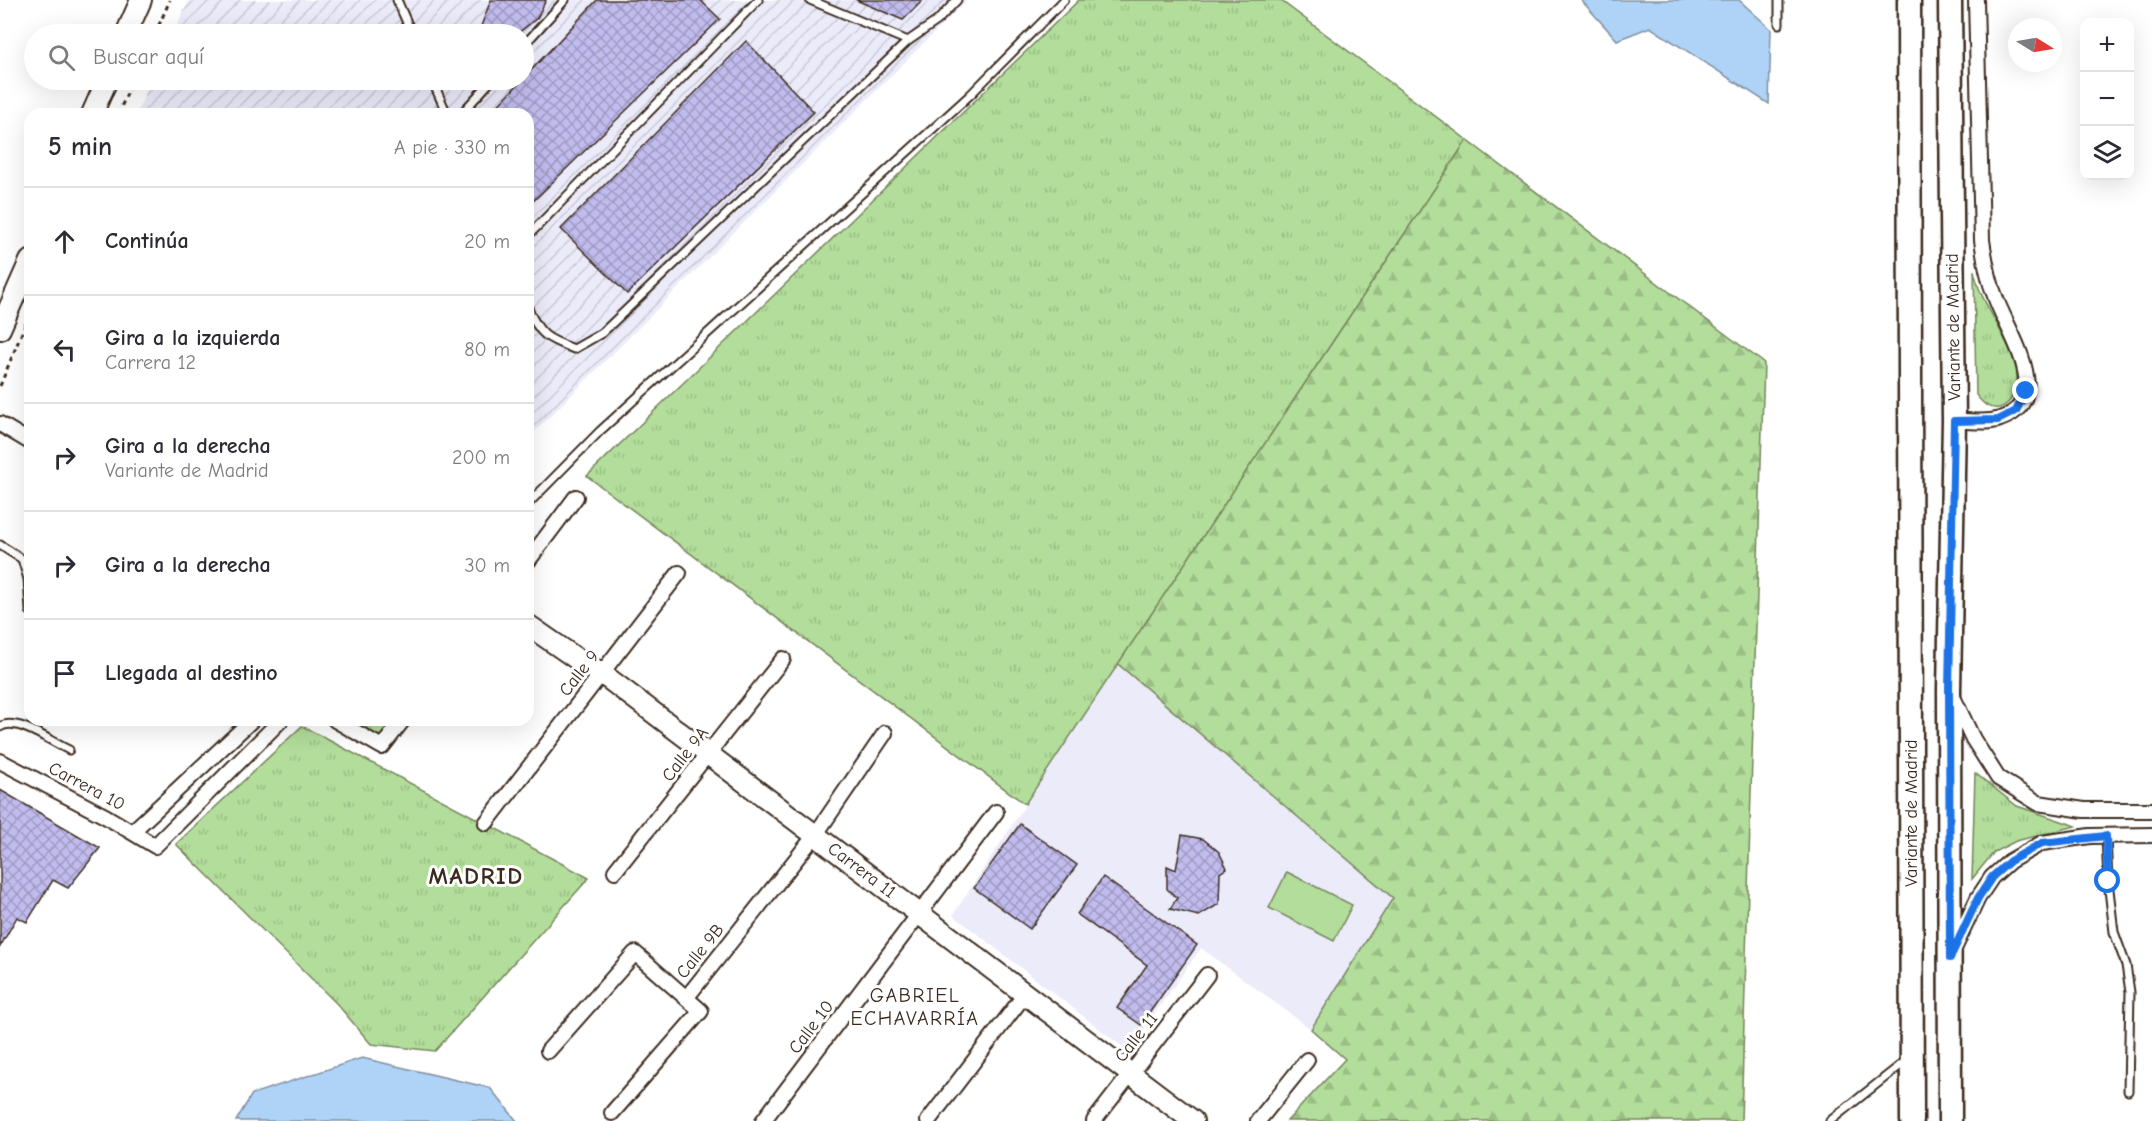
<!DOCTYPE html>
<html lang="es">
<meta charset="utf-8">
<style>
body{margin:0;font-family:"Comic Neue",sans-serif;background:#f7f7f7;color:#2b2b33}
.controls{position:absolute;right:18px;top:18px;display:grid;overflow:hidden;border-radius:12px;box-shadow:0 6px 24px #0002}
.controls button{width:54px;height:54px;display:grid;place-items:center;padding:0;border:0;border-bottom:2px solid #e1e1e2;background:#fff;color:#2b2b33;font:30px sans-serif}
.compass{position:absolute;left:2008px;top:18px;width:54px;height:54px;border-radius:50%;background:#fff;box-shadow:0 6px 24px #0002;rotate:101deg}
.stop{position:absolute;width:18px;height:18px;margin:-14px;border:4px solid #1a73e8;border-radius:50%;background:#fff}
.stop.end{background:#1a73e8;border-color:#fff;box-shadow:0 2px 6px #0008}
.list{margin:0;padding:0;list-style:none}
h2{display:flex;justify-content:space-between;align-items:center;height:78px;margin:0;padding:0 24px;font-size:26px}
h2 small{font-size:20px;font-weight:400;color:#7c7c81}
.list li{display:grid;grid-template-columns:39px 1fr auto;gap:18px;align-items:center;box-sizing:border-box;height:108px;padding:0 24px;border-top:2px solid #e1e1e2}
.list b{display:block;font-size:22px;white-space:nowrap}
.list p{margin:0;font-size:20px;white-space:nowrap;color:#7c7c81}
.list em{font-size:20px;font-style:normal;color:#7c7c81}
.icon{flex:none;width:33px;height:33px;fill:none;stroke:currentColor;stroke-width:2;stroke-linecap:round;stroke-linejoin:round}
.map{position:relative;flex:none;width:2152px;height:1121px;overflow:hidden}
.search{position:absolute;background:#fff;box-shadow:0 6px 24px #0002;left:24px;top:24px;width:510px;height:66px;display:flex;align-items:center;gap:15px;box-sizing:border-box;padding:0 21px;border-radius:33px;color:#7c7c81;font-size:22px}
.panel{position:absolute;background:#fff;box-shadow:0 6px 24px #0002;left:24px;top:108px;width:510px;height:618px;border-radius:18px}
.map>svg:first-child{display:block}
.built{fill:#ecebfa}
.industrial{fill:url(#industrial-furrows)}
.grass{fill:url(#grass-tufts);stroke:#76845c;stroke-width:1.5}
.forest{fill:url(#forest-firs);stroke:#76845c;stroke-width:1.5}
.pitch{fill:#b2dd9b;stroke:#76845c;stroke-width:1.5}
.water{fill:#aed3f7;stroke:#808fa0;stroke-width:1.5}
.building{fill:url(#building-cross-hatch);stroke:#3b2a1e;stroke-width:1.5}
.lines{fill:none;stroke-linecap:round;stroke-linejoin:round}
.lane-casing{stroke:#3b2a1e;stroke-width:11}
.street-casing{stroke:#3b2a1e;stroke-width:18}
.secondary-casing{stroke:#3b2a1e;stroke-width:24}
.primary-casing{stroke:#3b2a1e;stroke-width:27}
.path{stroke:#3b2a1e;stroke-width:3;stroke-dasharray:4.5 4.5;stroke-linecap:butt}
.lane{stroke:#fff;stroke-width:7}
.street{stroke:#fff;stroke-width:14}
.secondary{stroke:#fff;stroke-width:20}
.primary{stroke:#fff;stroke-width:22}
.route{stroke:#1a73e8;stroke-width:8}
.labels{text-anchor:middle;stroke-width:6;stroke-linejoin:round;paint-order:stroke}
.street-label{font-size:18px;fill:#3b2a1e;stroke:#fff}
.neighbourhood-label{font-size:20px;letter-spacing:1.5px;fill:#3b2a1e;stroke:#fff}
.district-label{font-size:24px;font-weight:bold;letter-spacing:1.5px;fill:#3b2a1e;stroke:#fff}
</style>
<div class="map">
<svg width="2152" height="1121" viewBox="0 0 2152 1121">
<defs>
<pattern id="industrial-furrows" width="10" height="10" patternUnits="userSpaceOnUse" patternTransform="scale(1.5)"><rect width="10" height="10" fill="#ecebfa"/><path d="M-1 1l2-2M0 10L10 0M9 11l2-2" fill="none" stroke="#cbcad6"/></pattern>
<pattern id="grass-tufts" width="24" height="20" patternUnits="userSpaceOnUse" patternTransform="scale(1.5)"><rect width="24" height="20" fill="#b2dd9b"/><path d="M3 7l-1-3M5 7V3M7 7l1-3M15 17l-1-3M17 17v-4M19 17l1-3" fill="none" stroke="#9abe85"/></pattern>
<pattern id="forest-firs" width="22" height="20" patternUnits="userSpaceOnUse" patternTransform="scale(1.5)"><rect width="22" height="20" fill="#b2dd9b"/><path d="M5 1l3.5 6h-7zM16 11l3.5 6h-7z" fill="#9abe85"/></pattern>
<pattern id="building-cross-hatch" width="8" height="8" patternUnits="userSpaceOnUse" patternTransform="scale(1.5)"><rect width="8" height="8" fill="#c1bcee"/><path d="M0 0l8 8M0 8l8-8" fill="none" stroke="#9e99c0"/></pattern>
</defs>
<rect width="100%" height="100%" fill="#fff"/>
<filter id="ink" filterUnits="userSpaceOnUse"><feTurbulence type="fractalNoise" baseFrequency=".0167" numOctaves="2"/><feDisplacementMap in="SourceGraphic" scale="12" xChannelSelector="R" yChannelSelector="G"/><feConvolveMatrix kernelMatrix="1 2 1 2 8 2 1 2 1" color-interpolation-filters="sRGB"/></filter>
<g filter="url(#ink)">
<polygon class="built" points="1118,664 1393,898 1311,1029 1201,948 1128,1051 953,915"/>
<polygon class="industrial" points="189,0 967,0 528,438 528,114 136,114 152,80 524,80 524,34 173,34"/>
<g class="grass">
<polygon points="1079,0 1280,0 1467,140 1025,804 587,476"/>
<path d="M1974,270C1975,276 1977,282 1979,288C1989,317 2030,366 2013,396C2009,402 2006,406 1999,408C1988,410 1982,402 1976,395Z"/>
<polygon points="343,720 393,720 376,742"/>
<polygon points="302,726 589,878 435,1051 371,1044 337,1004 176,844"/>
<polygon points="1975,773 2017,806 2076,826 2016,841 1994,852 1972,879"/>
</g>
<polygon class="forest" points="1467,140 1764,363 1741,1121 1287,1121 1345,1059 1311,1029 1393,898 1118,664"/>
<polygon class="pitch" points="1287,872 1352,905 1334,941 1269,908"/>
<g class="water">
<polygon points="1581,0 1739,0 1771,29 1769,104 1650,27 1617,40"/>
<polygon points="362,1058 490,1088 517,1121 236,1121 252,1094"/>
</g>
<g class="building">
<polygon points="491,0 546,0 537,18 517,34 478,34"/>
<polygon points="597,0 700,0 720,19 528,206 528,114 490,114"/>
<polygon points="856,0 923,0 903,20"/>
<polygon points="746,41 814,112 627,294 561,229"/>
<polygon points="0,790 100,848 68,888 53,880 27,922 17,917 0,947"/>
<polygon points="1020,824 1077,865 1030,929 974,888"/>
<polygon points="1182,835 1203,839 1219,852 1227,868 1220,873 1219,904 1199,916 1170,909 1177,898 1167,889 1167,866 1176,870"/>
<polygon points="1103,877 1197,945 1141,1025 1117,1008 1147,965 1077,914"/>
</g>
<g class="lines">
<g class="lane-casing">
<g id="lane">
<polyline points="397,0 412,34"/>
<polyline points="810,0 908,41"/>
<polyline points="1779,24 1779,0"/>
<polyline points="524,45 565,0"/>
<polyline points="432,80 447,114"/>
<polyline points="461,114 492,80"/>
<polyline points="528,236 758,0"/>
<path d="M528,308C539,335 547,339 574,349L602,333L908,41L937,21L957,0"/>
<polyline points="528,504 600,431 970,95 1064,0"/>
<polyline points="0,545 22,559 28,579 30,611"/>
<path d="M0,727C16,716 52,742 69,750"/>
<polyline points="2106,836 2108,881 2114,932 2126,965 2130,992 2128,1091"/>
<polyline points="1830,1121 1907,1060"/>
</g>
</g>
<g class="street-casing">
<g id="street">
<path d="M1954,421C1968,420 1987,424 2000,419C2056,400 2008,332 1996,299C1988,279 1985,261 1982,240L1976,0"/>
<polyline points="0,424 30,442"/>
<polyline points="528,561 576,497"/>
<polyline points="1953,697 1973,739 1998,778 2038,803 2084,810 2152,810"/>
<polyline points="335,720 382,747 403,720"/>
<polyline points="0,761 105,816 155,846 281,720"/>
<polyline points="486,823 679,573"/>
<polyline points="133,831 252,720"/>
<polyline points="615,871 783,659"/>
<polyline points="1953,951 1978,898 1992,877 2010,861 2042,843 2090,836 2152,835"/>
<polyline points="687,997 816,834 885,733"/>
<polyline points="548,1051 635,953 701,1011 612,1113"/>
<polyline points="763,1121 996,812"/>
<polyline points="928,1121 1026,993"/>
<polyline points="1094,1121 1207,975"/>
<polyline points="1258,1121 1307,1060"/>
</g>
</g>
<g class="secondary-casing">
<g id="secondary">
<polyline points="126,34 141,0"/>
<polyline points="92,114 107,80"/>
<polyline points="0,329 30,261"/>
<polyline points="528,625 577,659 601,673 1193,1121"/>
</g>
</g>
<g class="primary-casing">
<g id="primary">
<polyline points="1909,0 1912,1121"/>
<polyline points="1950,1121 1949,690 1954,421 1950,0"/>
</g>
</g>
<g class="path">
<polyline points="155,34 170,0"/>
<polyline points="118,114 133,80"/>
<polyline points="0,386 30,313"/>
</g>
<use href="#lane" class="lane"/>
<use href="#street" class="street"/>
<use href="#secondary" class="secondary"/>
<use href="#primary" class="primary"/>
</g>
</g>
<g class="lines" filter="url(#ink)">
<polyline class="route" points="2026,391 2016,411 1998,420 1954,421 1949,690 1950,958 1978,898 1992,877 2010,861 2042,843 2106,836 2108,881"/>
</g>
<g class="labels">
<g class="street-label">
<text transform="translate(1953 327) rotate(-91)" y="6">Variante de Madrid</text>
<text transform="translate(579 673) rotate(-52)" y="6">Calle 9</text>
<text transform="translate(685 754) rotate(-52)" y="6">Calle 9A</text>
<text transform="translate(87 786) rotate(28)" y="6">Carrera 10</text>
<text transform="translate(1911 813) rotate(-90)" y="6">Variante de Madrid</text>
<text transform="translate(862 870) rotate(37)" y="6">Carrera 11</text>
<text transform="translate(700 951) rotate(-51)" y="6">Calle 9B</text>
<text transform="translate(811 1027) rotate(-53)" y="6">Calle 10</text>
<text transform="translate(1136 1037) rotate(-52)" y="6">Calle 11</text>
</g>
<g class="neighbourhood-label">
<text x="915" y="1002">GABRIEL<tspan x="915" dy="23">ECHAVARRÍA</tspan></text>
</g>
<g class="district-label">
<text x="476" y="884">MADRID</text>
</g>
</g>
</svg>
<div class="controls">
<button>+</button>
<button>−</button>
<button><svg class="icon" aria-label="layers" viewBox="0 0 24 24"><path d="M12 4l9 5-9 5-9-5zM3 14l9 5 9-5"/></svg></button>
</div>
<svg class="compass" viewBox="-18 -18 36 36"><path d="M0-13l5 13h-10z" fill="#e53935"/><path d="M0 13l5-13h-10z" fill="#7c7c81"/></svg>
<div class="stop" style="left:2108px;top:881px"></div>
<div class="stop end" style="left:2026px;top:391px"></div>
<div class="search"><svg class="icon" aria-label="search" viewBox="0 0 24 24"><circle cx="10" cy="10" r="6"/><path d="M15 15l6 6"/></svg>Buscar aquí</div>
<section class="panel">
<h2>5 min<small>A pie · 330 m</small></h2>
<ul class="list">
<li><svg class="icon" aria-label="ahead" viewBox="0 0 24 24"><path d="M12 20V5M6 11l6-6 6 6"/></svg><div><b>Continúa</b></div><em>20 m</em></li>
<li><svg class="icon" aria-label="left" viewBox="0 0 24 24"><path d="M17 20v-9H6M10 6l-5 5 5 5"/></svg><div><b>Gira a la izquierda</b><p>Carrera 12</p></div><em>80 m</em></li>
<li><svg class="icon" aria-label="right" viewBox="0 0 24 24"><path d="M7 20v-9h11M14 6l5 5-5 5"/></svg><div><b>Gira a la derecha</b><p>Variante de Madrid</p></div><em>200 m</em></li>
<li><svg class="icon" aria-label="right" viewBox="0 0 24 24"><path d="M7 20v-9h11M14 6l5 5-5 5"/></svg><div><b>Gira a la derecha</b></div><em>30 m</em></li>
<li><svg class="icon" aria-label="arrive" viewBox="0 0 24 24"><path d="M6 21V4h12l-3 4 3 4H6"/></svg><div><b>Llegada al destino</b></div></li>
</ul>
</section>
</div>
